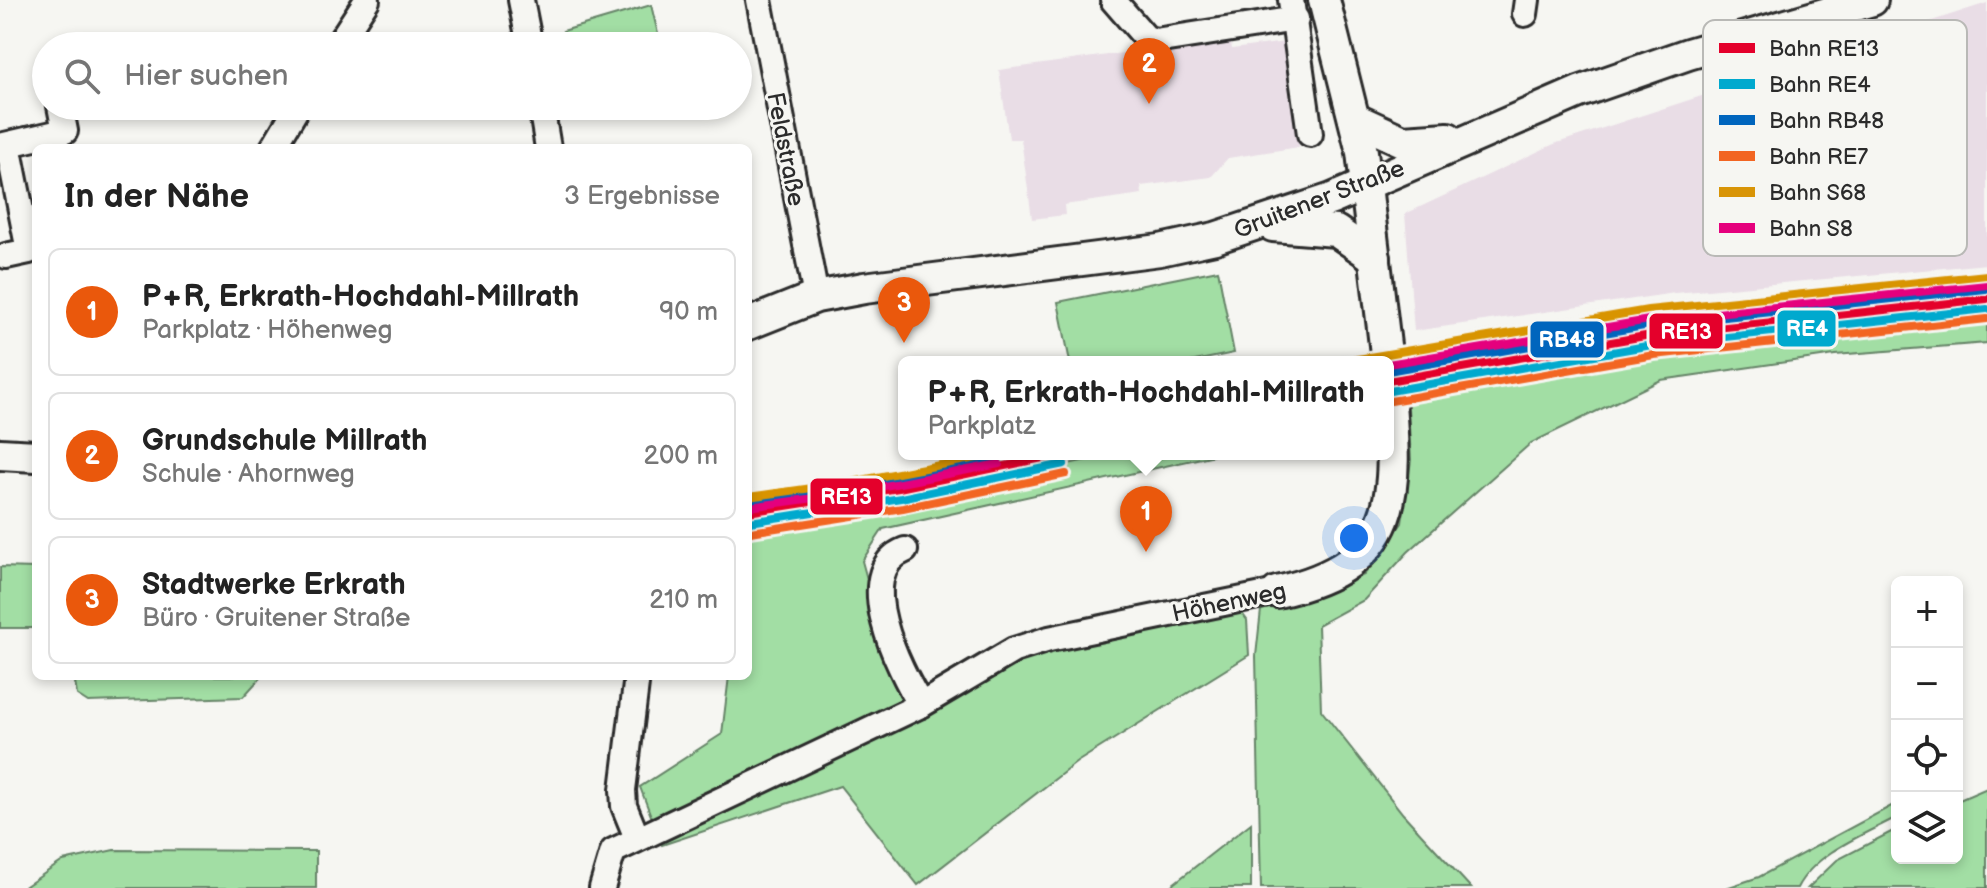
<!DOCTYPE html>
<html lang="de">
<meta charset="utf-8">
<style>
body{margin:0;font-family:"Balsamiq Sans",sans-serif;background:#f6f6f6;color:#222}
.controls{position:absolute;right:24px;bottom:24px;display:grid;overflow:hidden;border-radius:12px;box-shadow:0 4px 12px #0003}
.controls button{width:72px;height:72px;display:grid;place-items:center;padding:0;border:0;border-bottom:2px solid #e0e0e0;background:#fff;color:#222;font:40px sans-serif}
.you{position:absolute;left:1354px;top:538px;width:28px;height:28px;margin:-20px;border:6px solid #fff;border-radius:50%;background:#1a73e8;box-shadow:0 0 0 12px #1a73e833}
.badge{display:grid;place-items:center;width:52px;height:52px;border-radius:50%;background:#ea580c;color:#fff;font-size:26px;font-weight:700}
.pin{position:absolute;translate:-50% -66px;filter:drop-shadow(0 2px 4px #0008)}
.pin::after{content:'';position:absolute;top:42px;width:28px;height:24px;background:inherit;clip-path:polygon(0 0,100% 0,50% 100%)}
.popup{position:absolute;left:898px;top:356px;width:496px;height:104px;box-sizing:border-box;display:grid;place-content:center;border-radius:12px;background:#fff;filter:drop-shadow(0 2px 6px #0005);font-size:26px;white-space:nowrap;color:#767676}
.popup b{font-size:30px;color:#222}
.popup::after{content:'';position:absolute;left:50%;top:100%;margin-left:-16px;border:16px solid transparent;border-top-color:#fff}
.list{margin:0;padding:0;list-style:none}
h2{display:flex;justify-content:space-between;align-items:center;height:104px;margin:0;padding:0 32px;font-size:34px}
h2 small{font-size:26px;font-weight:400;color:#767676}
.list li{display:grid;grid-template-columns:52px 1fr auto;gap:24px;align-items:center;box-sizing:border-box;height:128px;margin:0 16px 16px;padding:0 16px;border:2px solid #e0e0e0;border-radius:12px}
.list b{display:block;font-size:30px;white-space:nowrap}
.list p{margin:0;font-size:26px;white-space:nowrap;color:#767676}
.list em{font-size:26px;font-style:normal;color:#767676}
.icon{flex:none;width:44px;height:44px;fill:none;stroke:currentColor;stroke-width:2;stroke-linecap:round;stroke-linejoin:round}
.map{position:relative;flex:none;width:1987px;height:888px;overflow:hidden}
.search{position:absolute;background:#fff;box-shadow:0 4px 12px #0003;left:32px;top:32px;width:720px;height:88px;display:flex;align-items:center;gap:20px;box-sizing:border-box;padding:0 28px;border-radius:44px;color:#767676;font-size:30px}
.panel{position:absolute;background:#fff;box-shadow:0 4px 12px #0003;left:32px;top:144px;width:720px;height:536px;border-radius:12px}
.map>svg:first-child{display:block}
.built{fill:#e9dde6}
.green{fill:#a2dea4;stroke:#668468;stroke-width:2}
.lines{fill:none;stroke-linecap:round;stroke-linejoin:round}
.minor-casing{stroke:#2b2b2b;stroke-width:30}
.major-casing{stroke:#2b2b2b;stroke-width:36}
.minor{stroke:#f6f6f2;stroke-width:24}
.major{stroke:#f6f6f2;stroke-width:30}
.rail-1-casing{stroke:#f6f6f2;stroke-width:14}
.rail-2-casing{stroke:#f6f6f2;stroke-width:14}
.rail-3-casing{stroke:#f6f6f2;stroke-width:14}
.rail-4-casing{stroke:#f6f6f2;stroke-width:14}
.rail-5-casing{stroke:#f6f6f2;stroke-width:14}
.rail-6-casing{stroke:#f6f6f2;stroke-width:14}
.rail-1{stroke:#e4002b;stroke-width:8}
.rail-2{stroke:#00a9ce;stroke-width:8}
.rail-3{stroke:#0065bd;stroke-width:8}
.rail-4{stroke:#f26522;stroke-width:8}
.rail-5{stroke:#d89406;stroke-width:8}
.rail-6{stroke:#e5007d;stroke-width:8}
.labels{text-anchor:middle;stroke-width:6;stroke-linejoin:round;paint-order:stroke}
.street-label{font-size:24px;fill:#2b2b2b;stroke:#f6f6f2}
.key{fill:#f6f6f2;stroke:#b9b9b6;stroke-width:2}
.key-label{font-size:22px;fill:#2b2b2b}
.line-badge{stroke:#f6f6f2;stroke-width:3}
.badge-label{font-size:22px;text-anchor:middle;font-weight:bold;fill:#fff}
</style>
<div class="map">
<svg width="1987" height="888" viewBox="0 0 1987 888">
<rect width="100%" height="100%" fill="#f6f6f2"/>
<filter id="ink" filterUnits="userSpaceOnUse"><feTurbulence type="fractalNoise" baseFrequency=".0125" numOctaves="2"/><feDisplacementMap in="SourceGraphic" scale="16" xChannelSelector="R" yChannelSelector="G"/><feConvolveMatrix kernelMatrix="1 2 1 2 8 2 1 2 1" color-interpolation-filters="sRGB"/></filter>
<g filter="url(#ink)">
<g class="built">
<polygon points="1987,3 1987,264 1675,293 1414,331 1405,214 1554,144"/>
<polygon points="1230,38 1232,49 1285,42 1299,147 1228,158 1211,177 1141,186 1142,194 1064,205 1065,215 1032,219 1021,139 1009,139 999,70"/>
</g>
<g class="green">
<polygon points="651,5 661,46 568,46 563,31"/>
<polygon points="1218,270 1234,353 1190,362 1070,362 1058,302"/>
<polygon points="1987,308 1987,343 1835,355 1661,380 1531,443 1408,552 1364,600 1318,625 1321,710 1403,814 1471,888 1261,888 1256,656 1261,610 1310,599 1364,575 1402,523 1411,460 1407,391 1806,326"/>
<polygon points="1113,454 1219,454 883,529 862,561 894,678 920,716 1012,659 1239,609 1247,620 1249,655 1077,762 918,885 840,786 662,845 640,787 722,734 729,676 748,676 748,525 885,505"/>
<polygon points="0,567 36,568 36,628 0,628"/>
<polygon points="74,676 262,676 243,697 88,702 77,695"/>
<polygon points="1987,788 1987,888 1808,888 1837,860 1897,829 1897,858 1957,858 1957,801"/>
<path d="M1897,803V817C1863,835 1815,853 1797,888H1726L1759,877Z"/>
<polygon points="1251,823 1251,888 1168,888"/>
<polygon points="114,850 316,851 316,888 23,888 63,861"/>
</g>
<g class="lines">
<g class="minor-casing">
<g id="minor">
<polyline points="521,0 530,46"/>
<polyline points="759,0 816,297"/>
<polyline points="1113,0 1146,38 1155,41 1296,19"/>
<polyline points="1291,0 1310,134"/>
<polyline points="1525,14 1527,0"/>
<polyline points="337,46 367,0"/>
<polyline points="541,106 548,148"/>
<polyline points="0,146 65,131 60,106"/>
<polyline points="273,148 298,106"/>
<polyline points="6,256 29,251 8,145"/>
<path d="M905,550C850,571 899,670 921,705"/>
<polyline points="637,838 624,806 623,790 637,676"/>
<polyline points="602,888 613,851 921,705 1014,650 1049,639 1277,592"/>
</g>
</g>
<g class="major-casing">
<g id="major">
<polyline points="1324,0 1362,152 1387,362"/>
<polyline points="1355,119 1403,141 1448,138"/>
<polyline points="1273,226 1336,231 1375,258"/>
<polyline points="748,324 816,297 864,288 1160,250 1215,238 1332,199 1579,92 1688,54 1872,0"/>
<polyline points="0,454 36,456"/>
<path d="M1277,592C1407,563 1397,489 1388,378"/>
</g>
</g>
<use href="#minor" class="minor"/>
<use href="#major" class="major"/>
<g class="rail-1-casing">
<g id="rail-1">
<polyline points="1388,381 1651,335 1987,299"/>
<polyline points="748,512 899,488 1062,454"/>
</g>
</g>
<g class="rail-2-casing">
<g id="rail-2">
<polyline points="1390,391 1652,345 1987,309"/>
<polyline points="750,522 901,498 1064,464"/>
</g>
</g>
<g class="rail-3-casing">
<g id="rail-3">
<polyline points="1388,371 1650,325 1986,289"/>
<polyline points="748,502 897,478 1013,454"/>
</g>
</g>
<g class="rail-4-casing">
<g id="rail-4">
<polyline points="1391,401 1654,355 1987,319"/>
<polyline points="751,532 903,508 1066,474"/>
</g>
</g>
<g class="rail-5-casing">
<g id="rail-5">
<polyline points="1340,362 1648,310 1987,275"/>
<polyline points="748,497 841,484 997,454"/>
</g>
</g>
<g class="rail-6-casing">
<g id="rail-6">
<polyline points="1388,364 1649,320 1987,285"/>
<polyline points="749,507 843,494 999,464"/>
</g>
</g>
<use href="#rail-1" class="rail-1"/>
<use href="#rail-2" class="rail-2"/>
<use href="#rail-3" class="rail-3"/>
<use href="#rail-4" class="rail-4"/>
<use href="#rail-5" class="rail-5"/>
<use href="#rail-6" class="rail-6"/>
</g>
</g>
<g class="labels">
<g class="street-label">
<text transform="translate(786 149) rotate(79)" y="8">Feldstraße</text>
<text transform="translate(1319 199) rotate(-21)" y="8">Gruitener Straße</text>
<text transform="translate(1229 602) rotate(-12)" y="8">Höhenweg</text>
</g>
</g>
<rect x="1703" y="20" width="264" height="236" rx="12" class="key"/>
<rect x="1719" y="43" width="36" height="10" fill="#e4002b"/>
<rect x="1719" y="79" width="36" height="10" fill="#00a9ce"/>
<rect x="1719" y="115" width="36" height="10" fill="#0065bd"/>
<rect x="1719" y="151" width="36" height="10" fill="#f26522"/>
<rect x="1719" y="187" width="36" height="10" fill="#d89406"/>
<rect x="1719" y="223" width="36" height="10" fill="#e5007d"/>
<g class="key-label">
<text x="1769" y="56">Bahn RE13</text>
<text x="1769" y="92">Bahn RE4</text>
<text x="1769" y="128">Bahn RB48</text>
<text x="1769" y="164">Bahn RE7</text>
<text x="1769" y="200">Bahn S68</text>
<text x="1769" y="236">Bahn S8</text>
</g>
<g class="line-badge">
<rect x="1776" y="309" width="61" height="39" rx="8" fill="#00a9ce"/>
<rect x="1648" y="312" width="76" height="38" rx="8" fill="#e4002b"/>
<rect x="1529" y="320" width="76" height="39" rx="8" fill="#0065bd"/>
<rect x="809" y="477" width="75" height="39" rx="8" fill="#e4002b"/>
</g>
<g class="badge-label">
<text x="1807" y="336">RE4</text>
<text x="1686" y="339">RE13</text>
<text x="1567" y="347">RB48</text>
<text x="846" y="504">RE13</text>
</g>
</svg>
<div class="controls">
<button>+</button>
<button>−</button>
<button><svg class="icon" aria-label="locate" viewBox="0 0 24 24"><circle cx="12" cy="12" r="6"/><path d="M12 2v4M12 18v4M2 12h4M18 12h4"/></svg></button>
<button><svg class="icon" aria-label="layers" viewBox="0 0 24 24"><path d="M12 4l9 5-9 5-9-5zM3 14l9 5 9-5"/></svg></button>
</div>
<div class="you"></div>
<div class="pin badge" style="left:1146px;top:552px">1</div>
<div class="popup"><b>P+R, Erkrath-Hochdahl-Millrath</b>Parkplatz</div>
<div class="pin badge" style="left:1149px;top:104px">2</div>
<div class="pin badge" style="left:904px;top:343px">3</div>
<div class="search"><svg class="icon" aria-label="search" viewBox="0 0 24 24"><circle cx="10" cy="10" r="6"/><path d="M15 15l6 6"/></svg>Hier suchen</div>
<section class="panel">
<h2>In der Nähe<small>3 Ergebnisse</small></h2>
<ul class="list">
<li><span class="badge">1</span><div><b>P+R, Erkrath-Hochdahl-Millrath</b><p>Parkplatz · Höhenweg</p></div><em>90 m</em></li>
<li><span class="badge">2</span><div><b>Grundschule Millrath</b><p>Schule · Ahornweg</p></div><em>200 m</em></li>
<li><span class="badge">3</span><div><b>Stadtwerke Erkrath</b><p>Büro · Gruitener Straße</p></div><em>210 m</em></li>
</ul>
</section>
</div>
